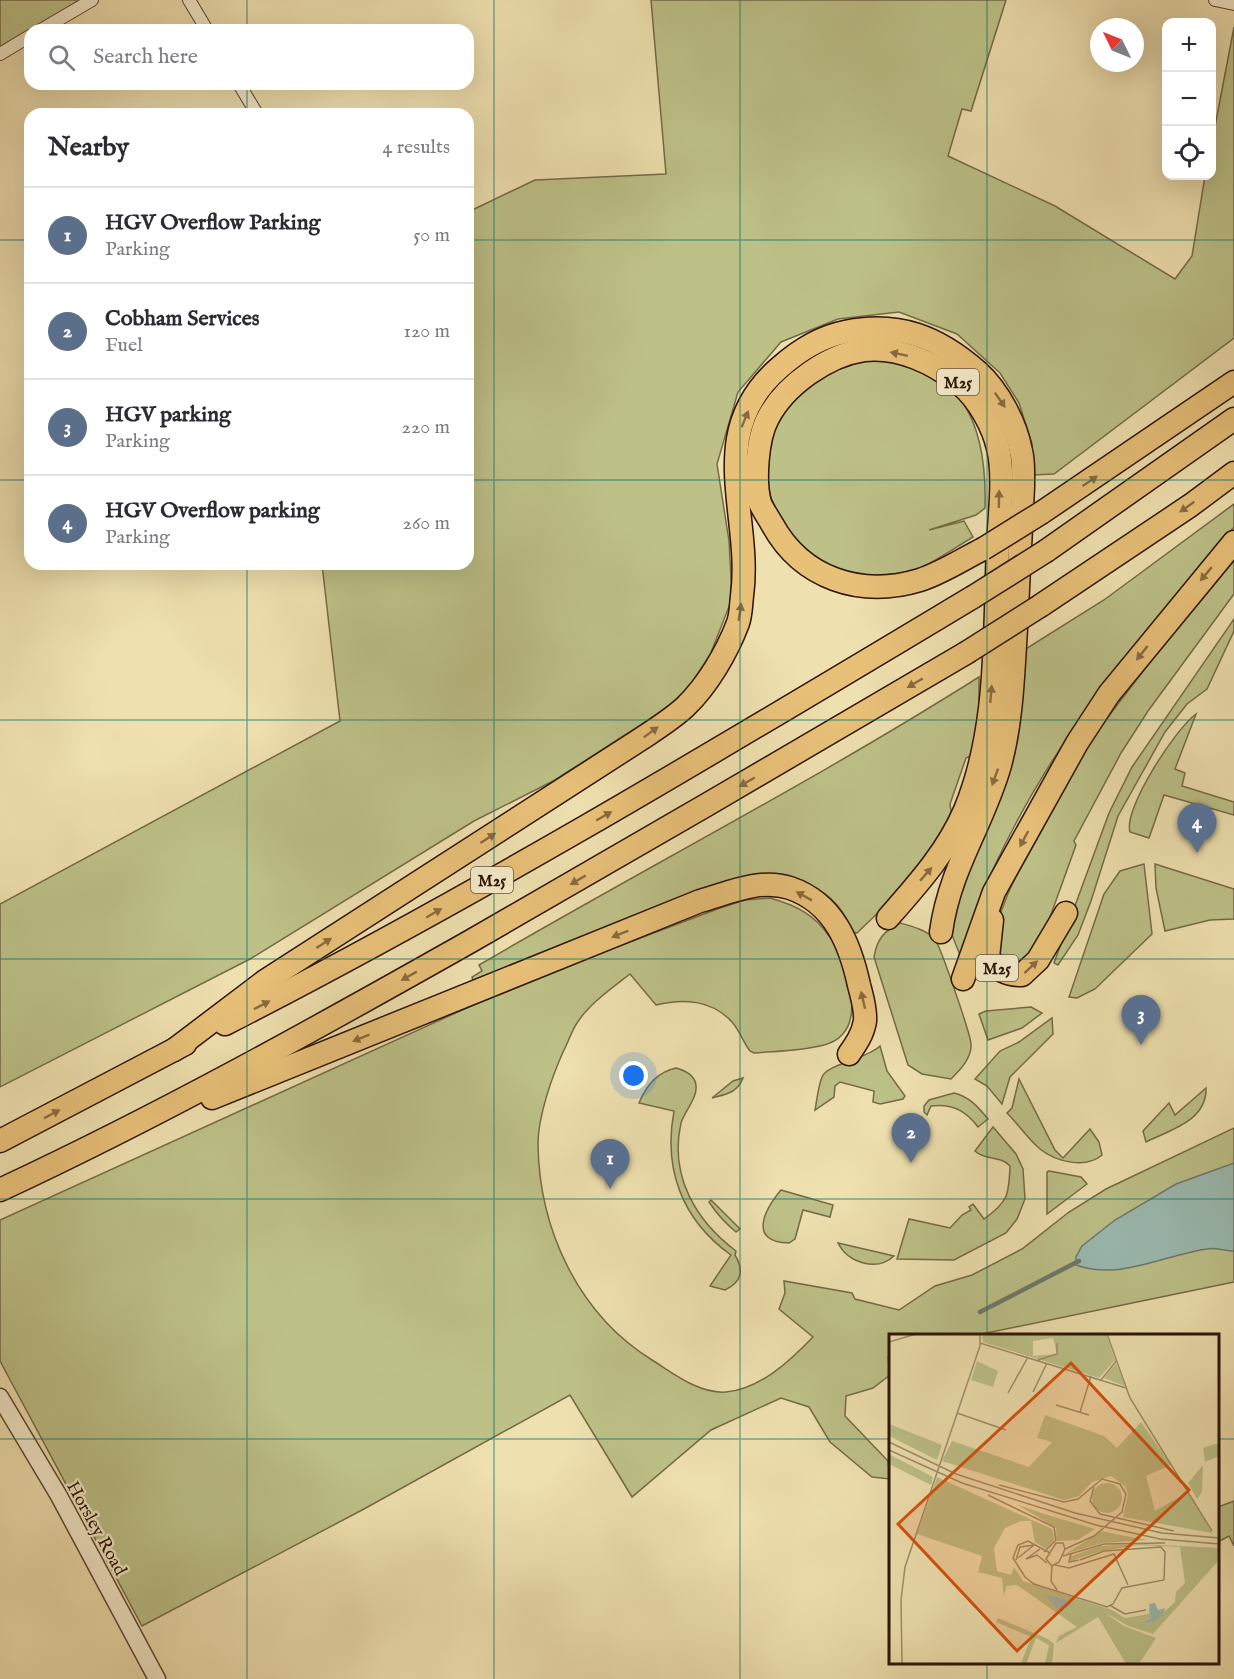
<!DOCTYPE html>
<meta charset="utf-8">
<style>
body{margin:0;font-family:"IM FELL English",serif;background:#f2f2f3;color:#2b2b33}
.controls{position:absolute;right:18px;top:18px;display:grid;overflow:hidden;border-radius:12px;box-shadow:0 6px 24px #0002}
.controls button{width:54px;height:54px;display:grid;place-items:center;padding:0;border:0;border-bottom:2px solid #e1e1e2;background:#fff;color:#2b2b33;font:30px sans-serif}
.compass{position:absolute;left:1090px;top:18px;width:54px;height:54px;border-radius:50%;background:#fff;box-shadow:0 6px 24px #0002;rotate:313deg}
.you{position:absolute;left:634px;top:1076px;width:21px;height:21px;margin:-15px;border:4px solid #fff;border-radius:50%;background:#1a73e8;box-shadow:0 0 0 9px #1a73e833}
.badge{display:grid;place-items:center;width:39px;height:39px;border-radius:50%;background:#1a73e8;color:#fff;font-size:20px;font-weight:700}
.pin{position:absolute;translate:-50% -50px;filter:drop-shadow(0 2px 3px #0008)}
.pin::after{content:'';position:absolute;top:32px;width:21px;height:18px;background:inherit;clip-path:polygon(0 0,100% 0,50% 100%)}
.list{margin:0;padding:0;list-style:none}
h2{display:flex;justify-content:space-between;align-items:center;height:78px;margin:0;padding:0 24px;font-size:26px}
h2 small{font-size:20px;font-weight:400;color:#7c7c81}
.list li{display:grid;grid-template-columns:39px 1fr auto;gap:18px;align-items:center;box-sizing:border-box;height:96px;padding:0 24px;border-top:2px solid #e1e1e2}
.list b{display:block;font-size:22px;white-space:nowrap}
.list p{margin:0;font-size:20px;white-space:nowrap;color:#7c7c81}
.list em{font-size:20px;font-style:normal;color:#7c7c81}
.icon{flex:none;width:33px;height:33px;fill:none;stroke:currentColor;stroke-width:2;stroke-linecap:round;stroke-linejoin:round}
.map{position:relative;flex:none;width:1234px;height:1679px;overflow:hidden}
.search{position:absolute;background:#fff;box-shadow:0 6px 24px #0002;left:24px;top:24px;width:450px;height:66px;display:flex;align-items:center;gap:15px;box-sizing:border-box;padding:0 21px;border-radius:18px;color:#7c7c81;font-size:22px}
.panel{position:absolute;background:#fff;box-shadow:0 6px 24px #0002;left:24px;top:108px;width:450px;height:462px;border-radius:18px}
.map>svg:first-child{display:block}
.green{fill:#bdc188;stroke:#746a46;stroke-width:1.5}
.water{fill:#9bbbb2;stroke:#6e786c;stroke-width:1.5}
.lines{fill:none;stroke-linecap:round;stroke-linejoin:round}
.stream{stroke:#6e786c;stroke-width:4.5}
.minor-casing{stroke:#5b462f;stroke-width:14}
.tertiary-casing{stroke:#5b462f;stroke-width:19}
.motorway-casing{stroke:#2a1304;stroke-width:25}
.minor{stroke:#f5ebcb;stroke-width:12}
.tertiary{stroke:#f5ebcb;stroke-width:16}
.motorway{stroke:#e8c078;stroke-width:22}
.motorway-bridge-casing{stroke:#2a1304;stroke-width:25;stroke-linecap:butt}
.motorway-bridge{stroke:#e8c078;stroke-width:22}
.oneway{fill:#896a3e}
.grid{fill:none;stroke:#0f766e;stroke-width:1.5;stroke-opacity:0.55}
.labels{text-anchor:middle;stroke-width:4.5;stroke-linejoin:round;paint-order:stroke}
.shield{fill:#f5ebcb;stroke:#675440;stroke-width:1.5}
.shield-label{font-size:16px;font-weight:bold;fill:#2a1304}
.street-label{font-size:18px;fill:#2a1304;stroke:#f5ebcb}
.inset-road{fill:none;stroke:#a08e6b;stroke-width:1.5}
.view{fill:#d5520b;fill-opacity:0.15;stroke:#d5520b;stroke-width:3}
.inset-edge{fill:none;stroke:#2a1304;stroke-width:3}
</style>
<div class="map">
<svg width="1234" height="1679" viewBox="0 0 1234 1679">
<rect width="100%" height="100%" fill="#efe0af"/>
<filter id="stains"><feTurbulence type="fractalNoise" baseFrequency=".00333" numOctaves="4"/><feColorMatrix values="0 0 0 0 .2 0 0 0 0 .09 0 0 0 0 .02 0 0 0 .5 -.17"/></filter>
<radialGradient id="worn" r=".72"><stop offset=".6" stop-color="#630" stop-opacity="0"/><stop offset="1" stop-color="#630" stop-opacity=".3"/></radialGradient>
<g class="green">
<polygon points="0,0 81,0 0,47"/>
<polygon points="651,0 1006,0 971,111 962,109 948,156 1055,206 1175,279 1192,256 1205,176 1212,176 1212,142 1234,27 1234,338 1054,474 1033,475 1032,444 1019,403 1000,373 957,334 899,312 838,319 781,342 738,392 717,464 729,541 732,599 710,655 681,699 555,780 474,821 250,959 0,1087 0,904 340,721 322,564 468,564 468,212 535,180 666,174"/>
<path d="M860,360C870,360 882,358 892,360C971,371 987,441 985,508L976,515L929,530L964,521L973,537C956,547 937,561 918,569C910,573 900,573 891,574C784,591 723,456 803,387C820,373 839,367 860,360Z"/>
<path d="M1234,504V527C1153,621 1073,715 1015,825C993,867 973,909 963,956L960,955L950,930L1024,650L1104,600Z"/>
<polygon points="1234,560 1234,594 1148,711 1121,753 1074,841 1076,845 1045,931 1030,961 1012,966 999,956 999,917 1009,891 1026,856 1095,734 1170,636"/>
<polygon points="1234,619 1234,631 1207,689 1187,704 1165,732 1118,816 1091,901 1078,935 1058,965 1054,963 1109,813 1132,767"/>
<path d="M979,677V738L976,753L966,758L950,804L952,818L935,848L885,906L857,933L851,932C839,886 787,871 746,876L473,981L472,977L482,971L479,965C645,868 816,780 979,677Z"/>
<path d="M1196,714L1175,769L1185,773L1182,786L1234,802V815L1164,795L1149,838L1130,832C1123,809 1176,728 1196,714Z"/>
<polygon points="1144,864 1152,934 1095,989 1077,998 1069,997 1104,894 1120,871"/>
<polygon points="1155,864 1234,889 1234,919 1210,920 1165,931 1156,888"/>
<path d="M770,898C795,905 814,914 829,936L836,934C844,967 873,1032 824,1045C802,1051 777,1051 754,1053L750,1051C743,1042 740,1031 732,1022C712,1000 683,998 656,1005L630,974C612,988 589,1004 577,1023C571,1032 568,1043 563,1052C552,1077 538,1116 538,1144C539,1229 578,1314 652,1360C673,1373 699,1394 726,1392C760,1389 790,1361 813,1337L779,1309L785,1293L784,1281L852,1293L855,1299L899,1310L935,1286L972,1275L1022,1249L1069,1212L1106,1189L1234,1128V1282L977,1335L890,1336V1356L888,1357L890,1375L873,1388L846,1396L845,1416L888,1461L890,1479L872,1477L830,1442L809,1407L781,1398L711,1430L632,1497L570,1395L364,1509L142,1626L0,1361V1220L526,981L720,908L745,900Z"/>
<path d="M900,923C911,926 926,930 934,938C940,944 970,1033 971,1044C972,1058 960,1070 951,1079L922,1074L908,1065L874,957C877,939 884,931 900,923Z"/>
<polygon points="1031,1007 1042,1013 1022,1028 988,1040 979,1014 986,1011"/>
<polygon points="1052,1018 1053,1034 1010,1077 1002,1104 987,1086 975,1079 1000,1051 1019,1042"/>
<path d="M880,1046L887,1071L905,1096L903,1099L880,1104L873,1102L874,1091L840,1082L835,1086L834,1097L815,1110C817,1100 818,1087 822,1077C827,1064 865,1060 880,1046Z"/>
<path d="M676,1068C687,1071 697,1077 696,1089C696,1100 684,1112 681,1123C669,1176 696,1221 736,1251L735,1255C744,1270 742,1282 725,1290L710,1286L731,1255C682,1220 663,1169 674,1111L639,1103C646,1086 657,1072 676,1068Z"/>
<path d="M743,1078C737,1093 727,1094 712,1098L733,1081Z"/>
<path d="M1019,1079L1055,1150L1063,1158L1090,1129L1099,1142L1102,1155C1086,1169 1056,1162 1040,1149C1028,1139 1018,1124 1007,1113L1012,1108Z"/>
<path d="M1206,1088C1207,1121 1170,1130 1146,1142L1143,1131L1169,1103L1175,1115Z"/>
<path d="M954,1093C970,1097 978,1107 988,1119L978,1127C966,1111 952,1103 931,1106L927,1115L924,1112V1106L929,1100Z"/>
<path d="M993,1127L1016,1154L1023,1169L1025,1199L1017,1219L1006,1233L954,1260L897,1259L909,1219L950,1228L962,1215L971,1210L969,1207L973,1204L984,1219C1008,1202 1009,1195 1010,1166C1000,1155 985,1161 975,1151Z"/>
<polygon points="1049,1171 1081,1177 1087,1184 1047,1214 1047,1172"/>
<path d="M781,1190L833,1205L830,1217L803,1210L795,1239L789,1243C747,1242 765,1209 781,1190Z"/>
<path d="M711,1200L740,1229L736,1232C725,1223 717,1214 709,1202Z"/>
<path d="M838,1243L894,1256C877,1272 848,1263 838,1243Z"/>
<polygon points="1234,1501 1234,1546 1229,1536 1218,1542 1218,1507"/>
</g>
<path class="water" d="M1234,1163V1251C1225,1251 1215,1247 1207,1249C1164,1255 1119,1281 1076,1265V1257L1082,1246L1115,1220L1176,1184Z"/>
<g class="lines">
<polyline class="stream" points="980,1312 1079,1261"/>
<g class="minor-casing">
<g id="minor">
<polyline points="189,0 207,30"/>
<polyline points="1215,0 1234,4"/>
<polyline points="41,30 92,0"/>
<polyline points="0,54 30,36"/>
<polyline points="239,84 257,114"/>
</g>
</g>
<g class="tertiary-casing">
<polyline id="tertiary" points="0,1397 59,1496 157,1679"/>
</g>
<g class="motorway-casing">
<g id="motorway">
<polyline points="1041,513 1234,382"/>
<polyline points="1046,551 1234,419"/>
<polyline points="1040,606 1191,505 1234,473"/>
<path d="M888,918C917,885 947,852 965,810C999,728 994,634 998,547C999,518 1005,476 998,448C993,426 978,399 960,384C934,363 899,346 864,350C828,355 785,385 768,418C757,438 754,482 760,503C763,510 768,517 772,524C802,579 861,598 920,580C942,573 963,559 983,549"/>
<path d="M992,920L988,957C997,970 1006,975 1022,975L1038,960L1066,913"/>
<polyline points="963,979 994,892 1077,743 1109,694 1234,542"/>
<path d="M225,1024C481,893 726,745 973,597"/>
<path d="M174,1050L265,981L641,739C656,729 672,719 685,707C708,685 727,652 738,623C741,615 741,604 742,596C753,515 703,434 779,368C798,351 820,337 845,332C899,321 938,337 978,372C999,391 1016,424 1021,451C1024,462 1023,476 1023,487C1021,535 1018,582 1016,629C1013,675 1012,721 1000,765C983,825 950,867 941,932"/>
<path d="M212,1098L700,901C729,893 760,878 790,888C834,903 850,944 859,985C862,997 866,1009 865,1021C863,1034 856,1044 849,1054"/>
<polyline points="0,1141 185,1044"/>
<path d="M0,1190C161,1115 317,1028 471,941C637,846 801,750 966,653"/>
</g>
</g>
<use href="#minor" class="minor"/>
<use href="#tertiary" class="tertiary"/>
<use href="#motorway" class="motorway"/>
<g class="motorway-bridge-casing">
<g id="motorway-bridge">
<polyline points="983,549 1041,513"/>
<polyline points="973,597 1046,551"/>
<polyline points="966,653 1040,606"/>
</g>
</g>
<use href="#motorway-bridge" class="motorway-bridge"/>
</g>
<defs><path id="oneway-solid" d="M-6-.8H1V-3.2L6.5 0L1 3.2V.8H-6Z" transform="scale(1.5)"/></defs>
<g class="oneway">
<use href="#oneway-solid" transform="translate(899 354) rotate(-168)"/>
<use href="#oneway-solid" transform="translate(1000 400) rotate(55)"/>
<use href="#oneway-solid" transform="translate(745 419) rotate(-68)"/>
<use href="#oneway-solid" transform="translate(1090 481) rotate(-34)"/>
<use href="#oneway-solid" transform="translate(999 499) rotate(-89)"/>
<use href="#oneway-solid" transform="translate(1187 507) rotate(145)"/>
<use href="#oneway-solid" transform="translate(1206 574) rotate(130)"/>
<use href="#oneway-solid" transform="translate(740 612) rotate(-81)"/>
<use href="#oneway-solid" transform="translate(1142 653) rotate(128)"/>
<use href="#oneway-solid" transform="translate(915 683) rotate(150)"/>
<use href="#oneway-solid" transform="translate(991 694) rotate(-85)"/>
<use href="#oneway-solid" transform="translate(651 732) rotate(-37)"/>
<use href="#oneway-solid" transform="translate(995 777) rotate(110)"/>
<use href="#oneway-solid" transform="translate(747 782) rotate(150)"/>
<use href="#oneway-solid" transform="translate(604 816) rotate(-30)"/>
<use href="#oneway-solid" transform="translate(488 838) rotate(-33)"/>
<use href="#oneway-solid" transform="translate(1024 839) rotate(118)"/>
<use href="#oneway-solid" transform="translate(926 874) rotate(-49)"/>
<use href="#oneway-solid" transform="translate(578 880) rotate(150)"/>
<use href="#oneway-solid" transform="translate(804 896) rotate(-151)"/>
<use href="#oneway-solid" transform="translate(434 913) rotate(-30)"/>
<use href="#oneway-solid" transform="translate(620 934) rotate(158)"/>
<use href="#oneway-solid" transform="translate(324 943) rotate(-33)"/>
<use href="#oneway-solid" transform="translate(1031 967) rotate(-43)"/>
<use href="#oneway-solid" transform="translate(409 976) rotate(151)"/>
<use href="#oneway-solid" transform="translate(863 1000) rotate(-103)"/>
<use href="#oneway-solid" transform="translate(262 1005) rotate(-27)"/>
<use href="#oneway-solid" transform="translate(361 1038) rotate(158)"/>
<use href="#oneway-solid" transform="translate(52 1114) rotate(-28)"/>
</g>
<path class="grid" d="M247,0V30M494,0V1679M740,0V1679M987,0V1336M247,84V114M0,240H30M468,240H1234M0,480H30M468,480H1234M247,564V1679M0,720H1234M0,959H1234M0,1199H1234M0,1439H890M1218,1439H1234M987,1662V1679"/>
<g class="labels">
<g class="shield">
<rect x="937" y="369" width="42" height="26" rx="4.5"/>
<rect x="471" y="867" width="42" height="26" rx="4.5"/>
<rect x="976" y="955" width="42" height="26" rx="4.5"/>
</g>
<g class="shield-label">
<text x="958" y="388">M25</text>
<text x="492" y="886">M25</text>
<text x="997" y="974">M25</text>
</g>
<g class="street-label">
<text transform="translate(97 1528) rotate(61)" y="6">Horsley Road</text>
</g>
</g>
<g transform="translate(889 1334)">
<rect width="330" height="330" fill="#efe0af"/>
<path d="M102,0H217L226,26L210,44L94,8L93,2ZM164,4L168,20L144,22V7ZM88,27L109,37L104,53L82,46ZM227,29L236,51L235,52L215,44ZM156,81L215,102L228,114L252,88L282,131L257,142L266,177L299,158L323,199L234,183L239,160L236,152L222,142L203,148L190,162L175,166L53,127L63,107L140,133L163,108L148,104ZM0,90L53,111L48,126L0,102ZM330,109V122L316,128L314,114ZM0,120L44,143L42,151L0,130ZM314,131L313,158L308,165L299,149ZM48,143L163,195L166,205L157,215L146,208L142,187H132L116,194L105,214L108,237L122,241L125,233L134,247L223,276L236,284L260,280V270L262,284L252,287L263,289L286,268L287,258L296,249L291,213L250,211L212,217L182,227L180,223L211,212L252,210L330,214V226L264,300L239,292L214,277L235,292L267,304L250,330H237L209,283L167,309L170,302L188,293L128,251L117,252L115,263L113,244L89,238L93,222L28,200ZM203 164a15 15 0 1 1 30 0a15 15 0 1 1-30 0ZM129,171L165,183L206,195L189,206L168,207L167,194ZM213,197L226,200L259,206L213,209L176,220ZM109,284L159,305L165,310L163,330H156L160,311L147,304L137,330H132L142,303L107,288Z" fill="#bdc188" fill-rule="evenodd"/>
<path d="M155,261L173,264L182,271L172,277ZM266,269L269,276L276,274L275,279L263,289L252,288L262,284L260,270Z" fill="#9bbbb2"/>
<path class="inset-road" d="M218,0L241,64L323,197M0,8L27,0M91,9L237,54M149,26L168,20V9M212,46L228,26M144,58L158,29M119,59L139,23M167,71L200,81M191,78L202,42M68,79L117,96M0,108L67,140L186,179L273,199L330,204M0,116L73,149L207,191L271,205L330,210M110,151L175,168L189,165L213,145L231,150L237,160L233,178L205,202L176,215M205,153L201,167L211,180L285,197M99,161L165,193L167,206L155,218M167,209H174L176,215L170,228L163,232L157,225ZM151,215L137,225L148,221L158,229M161,219L139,207L129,211L124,224L136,243L145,250L218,273L224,270L233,254L275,246L276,218L272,213L215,217L191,226M182,220L180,228L190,226M174,222L215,210L276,209M129,224L145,211M127,226L131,213L145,211M166,231L180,234L225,220L239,251M163,232L162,247L168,256M222,272L236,280L257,276M13,330L12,266L16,233L91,12V0"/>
<path class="view" d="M182,29L300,156L128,317L9,190Z"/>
<rect width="330" height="330" class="inset-edge"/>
</g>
<rect width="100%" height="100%" filter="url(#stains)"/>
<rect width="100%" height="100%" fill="url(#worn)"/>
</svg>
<div class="controls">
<button>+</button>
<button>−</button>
<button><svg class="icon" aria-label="locate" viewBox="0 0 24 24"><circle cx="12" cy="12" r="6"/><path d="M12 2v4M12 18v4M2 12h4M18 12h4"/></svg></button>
</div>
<svg class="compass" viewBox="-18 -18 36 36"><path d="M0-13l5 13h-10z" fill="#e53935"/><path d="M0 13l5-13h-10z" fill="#7c7c81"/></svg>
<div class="you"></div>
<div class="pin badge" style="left:610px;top:1189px;background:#5c6f8a">1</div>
<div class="pin badge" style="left:911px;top:1163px;background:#5c6f8a">2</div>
<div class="pin badge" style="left:1141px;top:1045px;background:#5c6f8a">3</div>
<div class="pin badge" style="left:1197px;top:853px;background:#5c6f8a">4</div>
<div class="search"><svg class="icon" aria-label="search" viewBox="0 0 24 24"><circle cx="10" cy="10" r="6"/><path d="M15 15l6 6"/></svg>Search here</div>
<section class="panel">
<h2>Nearby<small>4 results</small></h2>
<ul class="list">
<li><span class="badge" style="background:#5c6f8a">1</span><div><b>HGV Overflow Parking</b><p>Parking</p></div><em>50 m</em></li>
<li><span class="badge" style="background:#5c6f8a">2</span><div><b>Cobham Services</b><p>Fuel</p></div><em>120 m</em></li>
<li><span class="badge" style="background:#5c6f8a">3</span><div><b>HGV parking</b><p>Parking</p></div><em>220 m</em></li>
<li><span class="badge" style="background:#5c6f8a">4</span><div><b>HGV Overflow parking</b><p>Parking</p></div><em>260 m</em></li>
</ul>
</section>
</div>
